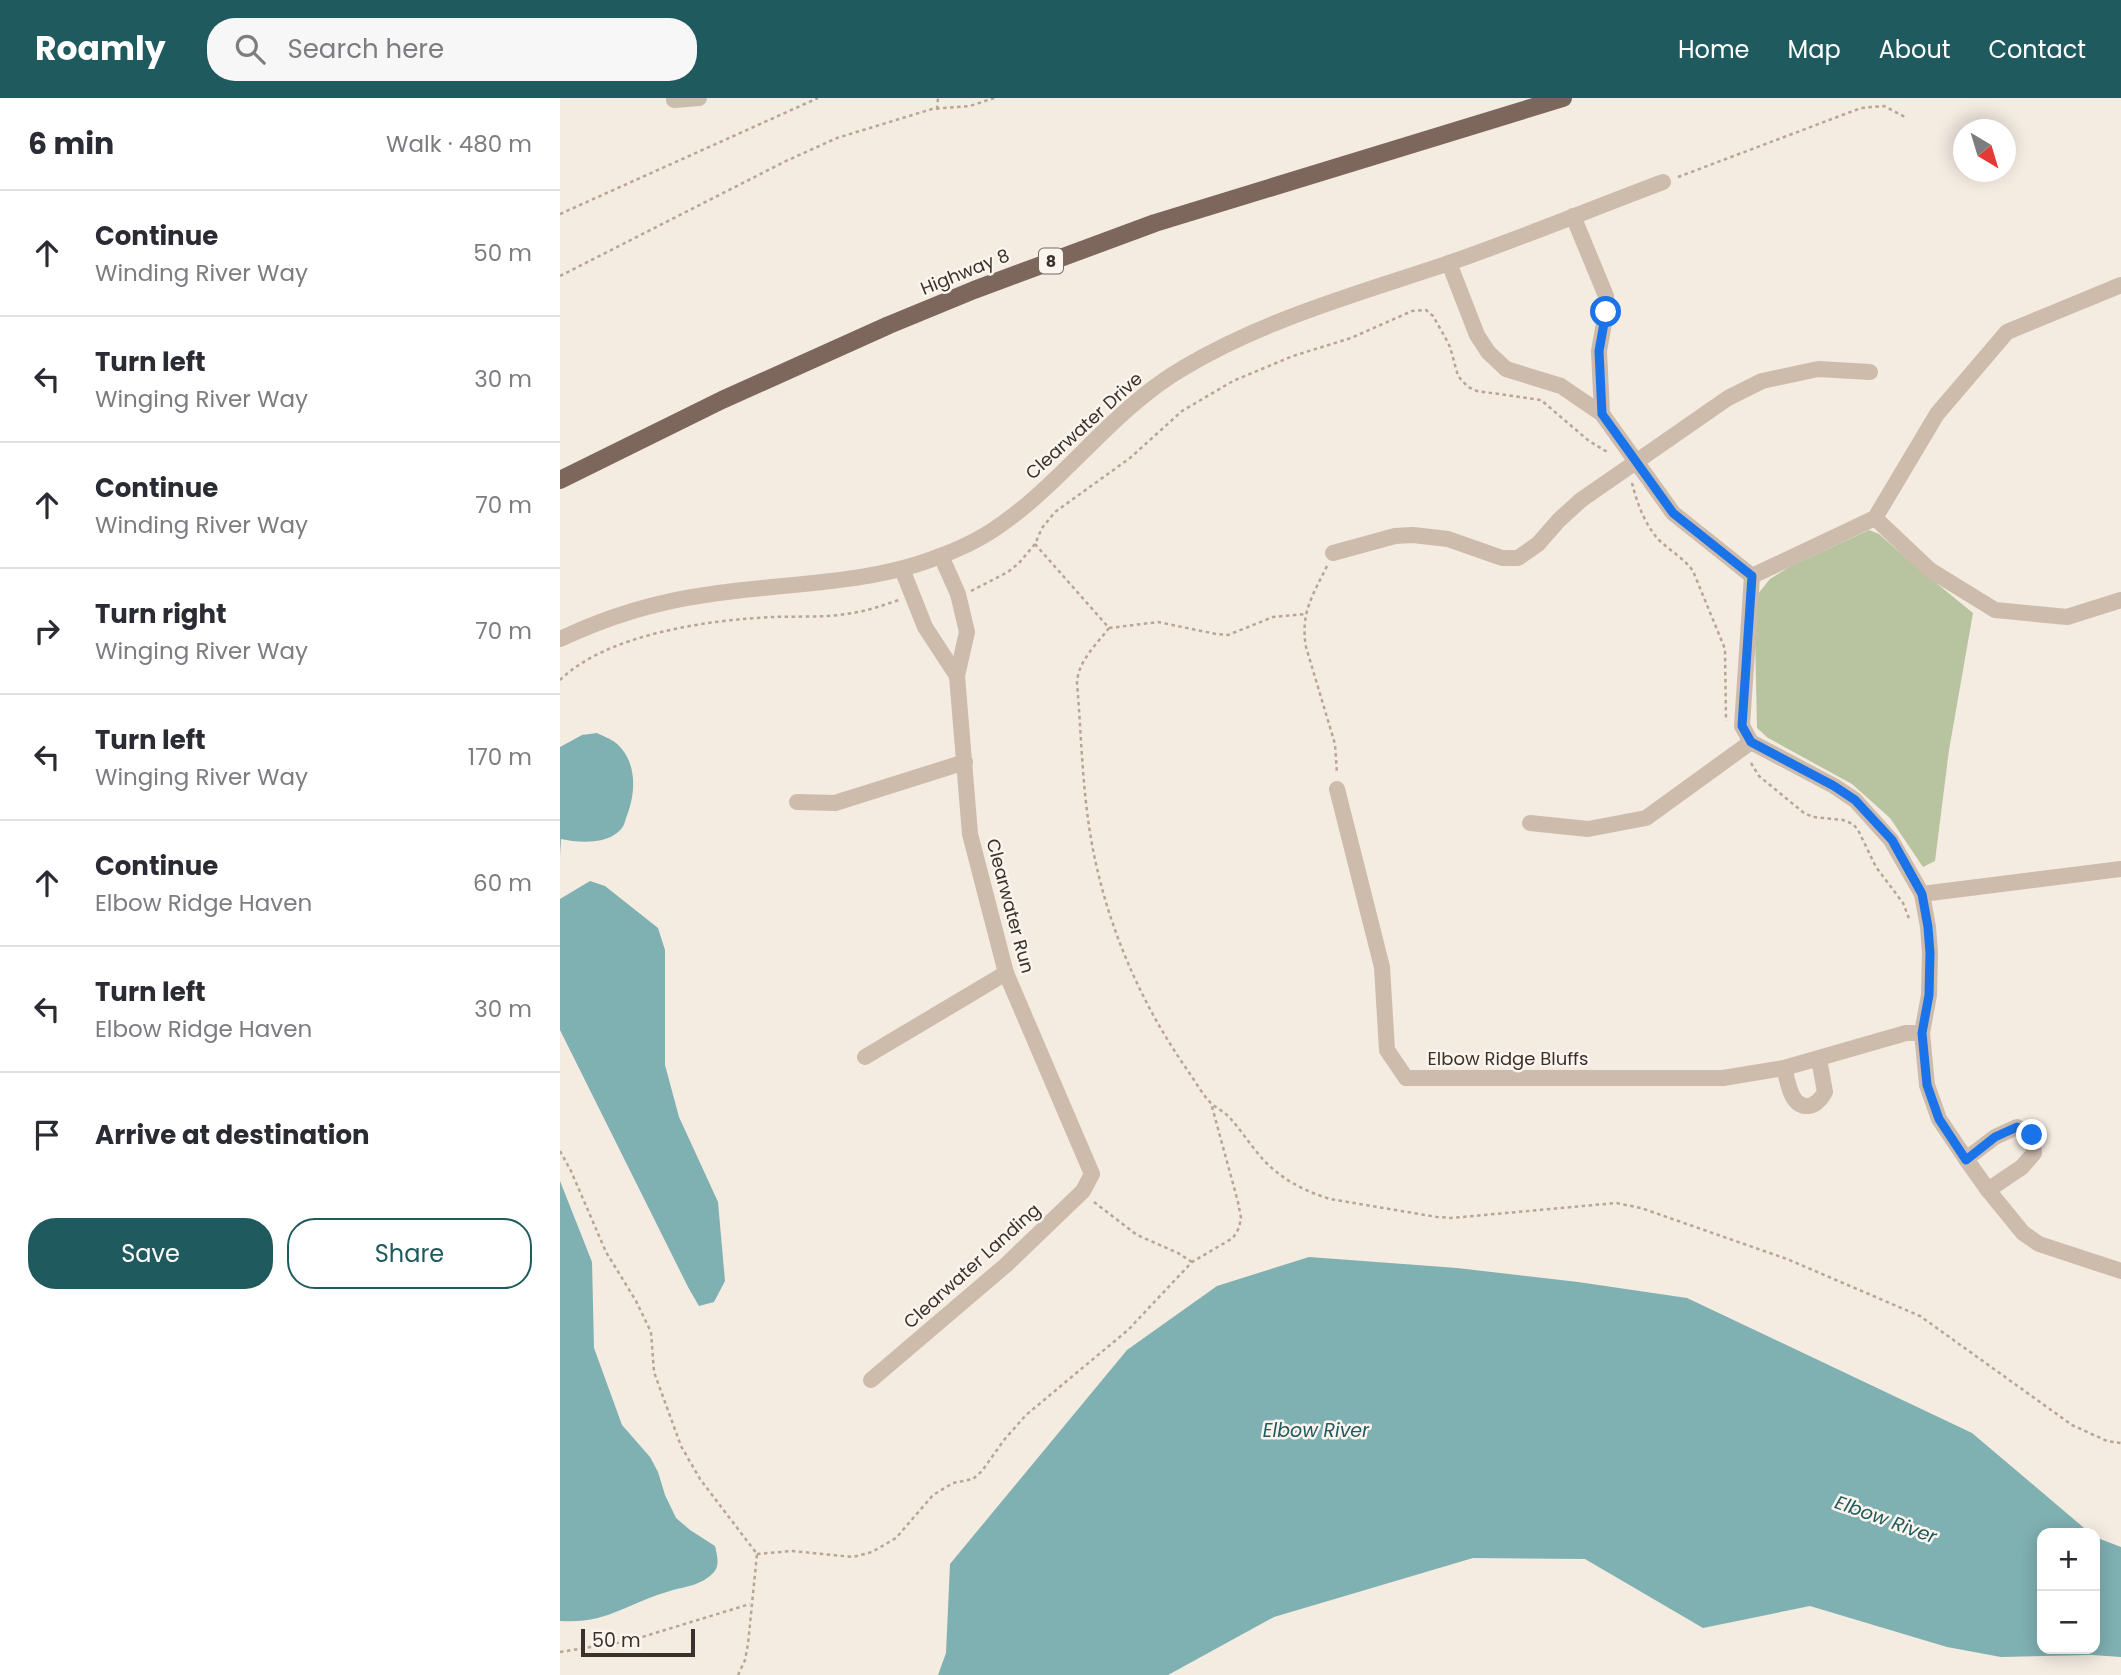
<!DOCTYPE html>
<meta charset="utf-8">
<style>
body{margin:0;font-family:Poppins,sans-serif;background:#f7f7f7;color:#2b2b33}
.controls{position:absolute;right:21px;bottom:21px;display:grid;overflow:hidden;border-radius:14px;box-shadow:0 4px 18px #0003}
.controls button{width:63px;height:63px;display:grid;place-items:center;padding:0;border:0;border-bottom:2px solid #e1e1e2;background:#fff;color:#2b2b33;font:35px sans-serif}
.compass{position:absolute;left:1393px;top:21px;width:63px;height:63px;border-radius:50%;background:#fff;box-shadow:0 4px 18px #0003;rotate:142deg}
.scale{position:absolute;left:21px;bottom:18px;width:114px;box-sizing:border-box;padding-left:7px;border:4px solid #3b302b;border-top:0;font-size:19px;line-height:24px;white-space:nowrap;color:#3b302b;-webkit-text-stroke:5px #fbf5ee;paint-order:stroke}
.stop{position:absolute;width:21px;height:21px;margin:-16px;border:5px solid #1a73e8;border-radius:50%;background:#fff}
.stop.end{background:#1a73e8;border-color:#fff;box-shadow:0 2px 7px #0008}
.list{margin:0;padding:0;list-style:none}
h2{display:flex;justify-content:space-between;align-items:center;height:91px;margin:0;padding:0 28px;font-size:30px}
h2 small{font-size:23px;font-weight:400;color:#7c7c81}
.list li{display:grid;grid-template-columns:46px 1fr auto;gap:21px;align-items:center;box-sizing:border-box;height:126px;padding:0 28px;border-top:2px solid #e1e1e2}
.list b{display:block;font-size:26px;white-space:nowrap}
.list p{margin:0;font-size:23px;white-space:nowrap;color:#7c7c81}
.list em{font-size:23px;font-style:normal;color:#7c7c81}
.actions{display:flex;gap:14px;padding:21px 28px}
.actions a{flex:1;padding:16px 0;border:2px solid #1f5a5e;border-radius:28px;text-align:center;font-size:24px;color:#1f5a5e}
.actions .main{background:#1f5a5e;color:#fff}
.icon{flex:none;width:38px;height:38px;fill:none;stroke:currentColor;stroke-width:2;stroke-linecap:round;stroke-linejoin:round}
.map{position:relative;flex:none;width:1561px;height:1577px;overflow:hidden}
header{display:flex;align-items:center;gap:42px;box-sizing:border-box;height:98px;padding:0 35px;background:#1f5a5e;color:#fff}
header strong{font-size:33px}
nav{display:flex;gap:38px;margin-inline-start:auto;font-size:24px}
.search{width:490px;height:63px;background:#f7f7f7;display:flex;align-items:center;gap:18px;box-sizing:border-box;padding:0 24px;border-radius:28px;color:#7c7c81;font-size:26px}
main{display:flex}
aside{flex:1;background:#fff}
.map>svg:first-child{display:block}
.green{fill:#b8c4a0}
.water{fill:#7fb0b2}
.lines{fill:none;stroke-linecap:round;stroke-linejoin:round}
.path{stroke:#b9a596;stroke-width:2.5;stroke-dasharray:3.5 3.5;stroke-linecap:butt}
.minor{stroke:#cdbbac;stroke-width:16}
.primary{stroke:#7d675c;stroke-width:18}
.route{stroke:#1a73e8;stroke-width:9}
.labels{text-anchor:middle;stroke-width:5;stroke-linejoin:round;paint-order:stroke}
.shield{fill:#fbf5ee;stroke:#756b66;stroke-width:2}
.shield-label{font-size:16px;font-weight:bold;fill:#3b302b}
.street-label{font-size:18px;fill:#3b302b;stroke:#fbf5ee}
.water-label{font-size:19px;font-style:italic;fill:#1f5a5e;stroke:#fbf5ee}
</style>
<header>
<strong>Roamly</strong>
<div class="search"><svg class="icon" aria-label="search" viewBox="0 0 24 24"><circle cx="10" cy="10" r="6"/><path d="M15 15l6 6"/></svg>Search here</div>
<nav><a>Home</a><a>Map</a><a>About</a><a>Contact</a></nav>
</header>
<main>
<aside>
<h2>6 min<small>Walk · 480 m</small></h2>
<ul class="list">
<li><svg class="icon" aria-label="ahead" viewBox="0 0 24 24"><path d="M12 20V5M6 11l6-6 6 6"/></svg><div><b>Continue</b><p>Winding River Way</p></div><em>50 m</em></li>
<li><svg class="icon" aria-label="left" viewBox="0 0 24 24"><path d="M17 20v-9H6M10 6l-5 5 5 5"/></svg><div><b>Turn left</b><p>Winging River Way</p></div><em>30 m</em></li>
<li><svg class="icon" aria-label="ahead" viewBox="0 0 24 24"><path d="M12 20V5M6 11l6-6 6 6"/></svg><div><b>Continue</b><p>Winding River Way</p></div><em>70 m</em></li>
<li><svg class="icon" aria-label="right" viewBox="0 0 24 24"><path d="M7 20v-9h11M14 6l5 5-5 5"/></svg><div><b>Turn right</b><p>Winging River Way</p></div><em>70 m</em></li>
<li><svg class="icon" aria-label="left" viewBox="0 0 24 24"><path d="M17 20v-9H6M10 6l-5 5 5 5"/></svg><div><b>Turn left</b><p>Winging River Way</p></div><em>170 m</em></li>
<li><svg class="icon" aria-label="ahead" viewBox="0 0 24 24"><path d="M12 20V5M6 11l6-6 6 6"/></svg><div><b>Continue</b><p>Elbow Ridge Haven</p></div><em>60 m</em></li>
<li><svg class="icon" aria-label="left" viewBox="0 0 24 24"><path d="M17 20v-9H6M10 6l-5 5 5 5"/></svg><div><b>Turn left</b><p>Elbow Ridge Haven</p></div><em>30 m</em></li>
<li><svg class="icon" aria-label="arrive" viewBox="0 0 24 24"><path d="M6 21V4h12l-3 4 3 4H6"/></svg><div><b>Arrive at destination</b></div></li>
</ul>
<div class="actions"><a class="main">Save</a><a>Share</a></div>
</aside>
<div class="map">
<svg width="1561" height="1577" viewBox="0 0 1561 1577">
<rect width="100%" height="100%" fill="#f4ebe1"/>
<polygon class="green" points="1309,432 1319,436 1354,467 1413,515 1389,652 1375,763 1363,769 1330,720 1292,686 1208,640 1197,630 1195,538 1197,497 1210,481 1231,468"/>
<g class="water">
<path d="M37,635C43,638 51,641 56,645C78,664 76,696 66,720C65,724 64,727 62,730C49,747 19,745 1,741L0,758V649L22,637Z"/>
<polygon points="30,783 45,788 98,830 105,852 105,967 119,1019 158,1104 165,1183 154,1204 139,1208 128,1189 0,932 0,801"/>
<path d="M0,1083L32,1164L34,1250L62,1327L90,1359L98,1374L105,1397L116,1420L130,1432L155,1448C157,1457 160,1467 154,1474C141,1488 126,1488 110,1493C67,1505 48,1526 0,1523Z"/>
<polygon points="749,1159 897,1170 1018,1184 1127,1200 1412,1335 1530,1435 1482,1435 1482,1551 1535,1551 1535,1439 1561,1449 1561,1559 1532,1557 1441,1559 1387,1549 1250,1508 1143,1530 1025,1461 913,1460 714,1519 608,1577 378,1577 386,1555 390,1466 567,1252 657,1188"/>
</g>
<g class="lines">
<g class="path">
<polyline points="377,11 378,0"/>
<polyline points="1118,79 1301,10 1324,8 1345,19"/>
<polyline points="0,116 258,0"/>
<polyline points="0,178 226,63 277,40 372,11 410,8 434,0"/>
<path d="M1072,385C1077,405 1085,427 1099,442C1110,453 1124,460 1133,473L1165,551L1166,623"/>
<polyline points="475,446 549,530 598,524 656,536 668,537 713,519 745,516"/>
<path d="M767,468C753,497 740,515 746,549L775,646L777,676"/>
<polyline points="411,493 448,474 459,465 475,446 482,430 495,414 570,360 622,313 673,283 733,258 791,240 852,213 866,212 873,218 885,239 890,249 898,278 908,289 917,293 981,302 1029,343 1049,355"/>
<path d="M549,530C536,547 518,563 517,585C521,632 522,681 529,728C542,816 577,900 628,973C635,983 641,994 649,1003C655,1010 664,1013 670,1020C679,1030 687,1042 696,1053C715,1078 741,1092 770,1101L877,1119L891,1120L1056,1105L1081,1110L1227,1161L1360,1218L1512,1327L1547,1343L1561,1345"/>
<path d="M0,582C47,536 148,522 212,519C238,518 266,520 292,515C308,513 323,507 339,502"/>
<polyline points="1191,665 1199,678 1244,715 1253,719 1283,722 1293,726 1298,732 1316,769 1343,805 1350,823"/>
<polyline points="0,1053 11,1073 46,1154 76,1203 91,1234 94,1274 121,1348 140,1381 197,1456 188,1546 185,1562 178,1577"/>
<polyline points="534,1104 577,1137 618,1155 632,1164"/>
<polyline points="197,1456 232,1453 293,1459 312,1454 336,1440 373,1397 393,1385 413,1381 422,1373 444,1342 466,1317 568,1232 632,1164 673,1140 679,1130 681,1120 678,1104 651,1005"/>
<polyline points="0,1554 69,1543 190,1506"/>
</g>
<g class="minor">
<polyline points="114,2 139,0"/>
<polyline points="1013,118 1046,198 1046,214 1039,253 1042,316"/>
<polyline points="889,165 917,237 928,254 946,271 1001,288 1042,316 1113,415 1192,478"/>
<polyline points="1315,420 1370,472 1435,512 1507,519 1561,502"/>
<polyline points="773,455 835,438 853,437 888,441 942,460 958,460 978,446 999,422 1021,402 1168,300 1202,283 1258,271 1310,274"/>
<polyline points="342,471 365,529 397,578"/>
<polyline points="1192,478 1182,628 1191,644 1274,688 1295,702 1331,742 1362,796 1368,829 1370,855 1369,897 1362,935 1367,987 1379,1021 1406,1061 1428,1092 1463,1135 1479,1146 1561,1173"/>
<polyline points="1192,478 1315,420 1377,316 1447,234 1561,187"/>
<path d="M0,541C47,519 95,504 145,497C220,485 310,487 380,458C397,452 414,444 430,434C502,388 550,312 625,269C706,221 797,196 886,166C959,141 1031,111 1103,84"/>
<polyline points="777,691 822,869 827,952 846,980 1163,980 1224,970 1346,935 1362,935"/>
<polyline points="237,704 275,705 405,664"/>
<polyline points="970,725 1028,731 1086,720 1191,644"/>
<polyline points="1362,796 1561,771"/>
<polyline points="305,959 446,875"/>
<path d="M1224,970C1228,983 1230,1008 1247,1008C1256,1008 1261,1001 1265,994L1259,961"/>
<polyline points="1406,1061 1435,1039 1457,1029 1472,1037 1474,1055 1462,1069 1428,1092"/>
<polyline points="311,1282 446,1167 523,1093 532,1076 446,875 410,736 397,578 407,534 398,496 381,458"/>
</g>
<polyline class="primary" points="0,382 162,302 329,227 414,192 595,125 1003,0"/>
</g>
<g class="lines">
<polyline class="route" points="1046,214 1039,253 1042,316 1113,415 1192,478 1182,628 1191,644 1274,688 1295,702 1332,742 1362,796 1368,829 1370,855 1369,897 1362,935 1367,987 1379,1021 1406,1062 1435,1039 1457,1029 1472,1037"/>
</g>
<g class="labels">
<rect class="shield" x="479" y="150.5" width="24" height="25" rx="5"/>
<g class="shield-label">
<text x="491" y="169">8</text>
</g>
<g class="street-label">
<text transform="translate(405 174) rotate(-22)" y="6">Highway 8</text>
<text transform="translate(524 328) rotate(-42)" y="6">Clearwater Drive</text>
<text transform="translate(450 808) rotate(75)" y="6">Clearwater Run</text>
<text x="948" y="967">Elbow Ridge Bluffs</text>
<text transform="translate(412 1168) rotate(-42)" y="6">Clearwater Landing</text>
</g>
<g class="water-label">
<text x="756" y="1339">Elbow River</text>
<text transform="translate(1326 1421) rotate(20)" y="7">Elbow River</text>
</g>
</g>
</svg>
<div class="controls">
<button>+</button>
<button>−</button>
</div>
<svg class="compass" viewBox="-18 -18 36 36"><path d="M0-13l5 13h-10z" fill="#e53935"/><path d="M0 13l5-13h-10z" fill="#7c7c81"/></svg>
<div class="scale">50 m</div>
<div class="stop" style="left:1046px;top:214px"></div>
<div class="stop end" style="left:1472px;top:1037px"></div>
</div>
</main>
